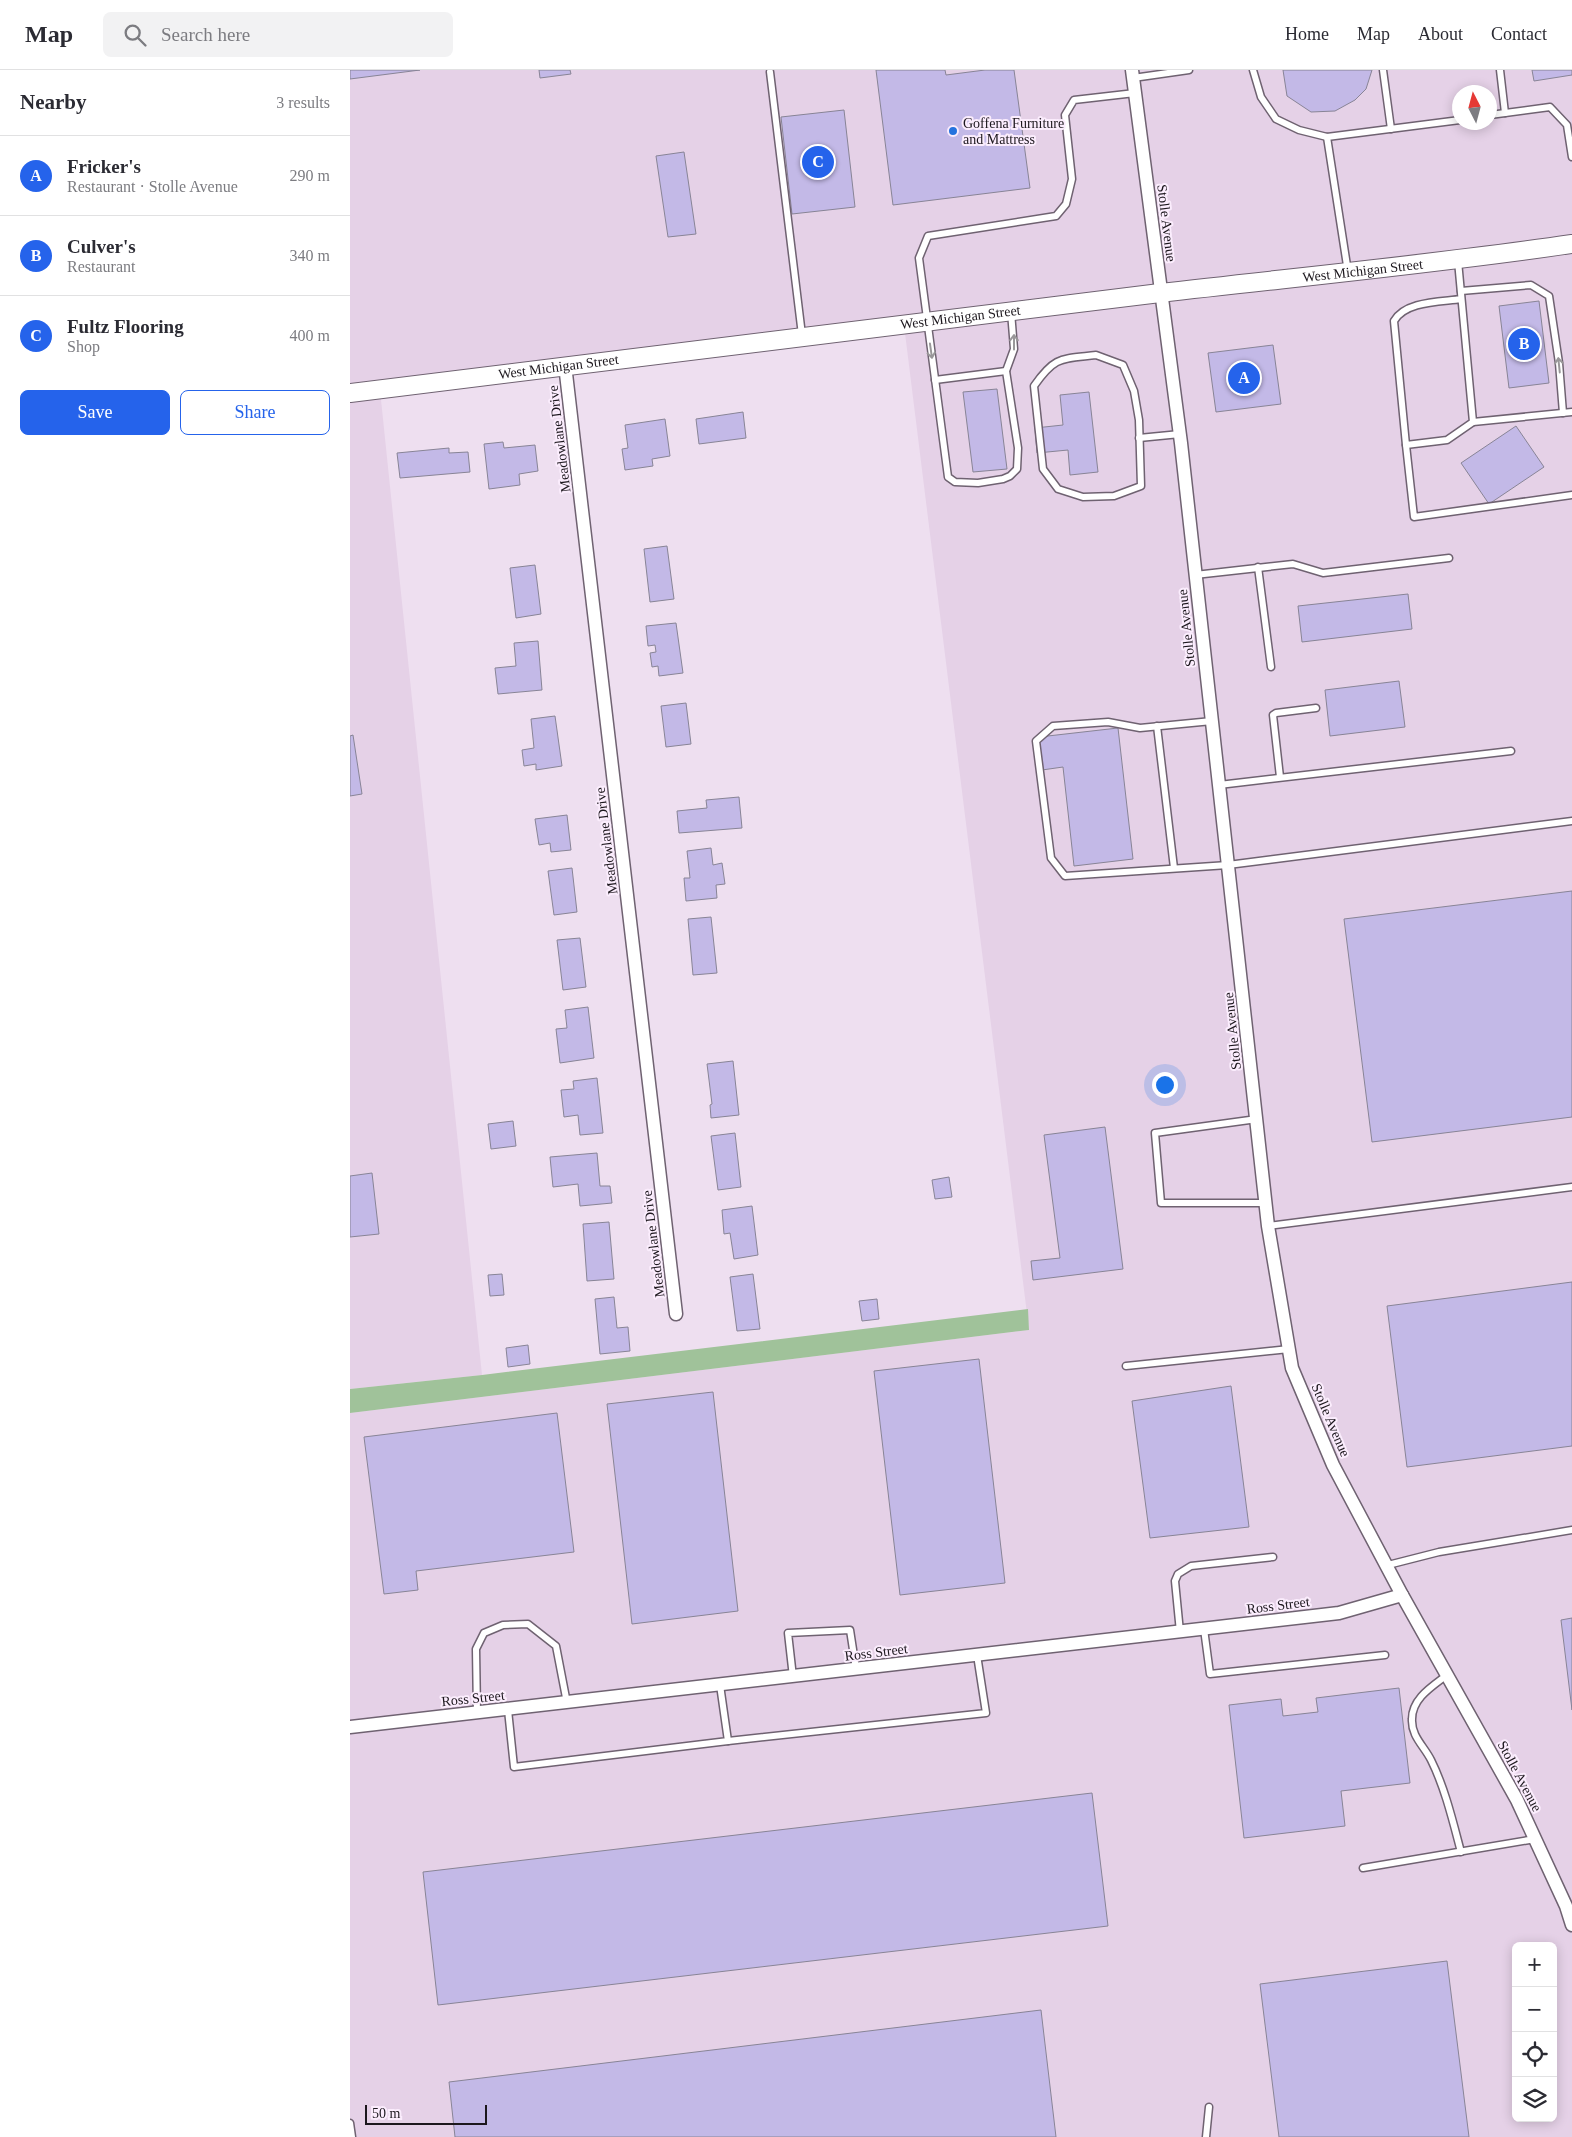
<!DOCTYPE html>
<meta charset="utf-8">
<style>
body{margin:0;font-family:Georgia,serif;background:#f2f2f3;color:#2b2b33}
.controls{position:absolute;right:15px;bottom:15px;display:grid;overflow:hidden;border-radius:8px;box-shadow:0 2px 12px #0003}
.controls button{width:45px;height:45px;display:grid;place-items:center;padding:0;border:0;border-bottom:1px solid #e1e1e2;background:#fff;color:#2b2b33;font:25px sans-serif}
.compass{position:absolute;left:1102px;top:15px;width:45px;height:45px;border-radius:50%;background:#fff;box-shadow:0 2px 12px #0003;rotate:354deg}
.scale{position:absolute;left:15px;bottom:12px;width:122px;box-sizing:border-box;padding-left:5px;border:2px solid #1c171d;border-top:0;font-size:14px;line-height:18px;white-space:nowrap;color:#1c171d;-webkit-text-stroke:4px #fbedfd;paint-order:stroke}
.you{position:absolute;left:814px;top:1014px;width:18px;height:18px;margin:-12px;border:4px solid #fff;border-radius:50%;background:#1a73e8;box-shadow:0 0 0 8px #1a73e833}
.badge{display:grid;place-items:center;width:32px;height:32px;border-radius:50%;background:#2563eb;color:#fff;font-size:16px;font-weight:700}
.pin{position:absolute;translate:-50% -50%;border:2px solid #fff;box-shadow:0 1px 5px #0006}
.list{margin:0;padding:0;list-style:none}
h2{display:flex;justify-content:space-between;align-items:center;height:65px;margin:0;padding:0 20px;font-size:21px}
h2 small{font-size:16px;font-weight:400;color:#7c7c81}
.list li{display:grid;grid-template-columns:32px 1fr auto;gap:15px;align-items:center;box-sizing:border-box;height:80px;padding:0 20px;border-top:1px solid #e1e1e2}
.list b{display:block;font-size:19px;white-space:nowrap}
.list p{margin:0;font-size:16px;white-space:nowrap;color:#7c7c81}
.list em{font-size:16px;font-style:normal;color:#7c7c81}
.actions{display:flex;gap:10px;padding:15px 20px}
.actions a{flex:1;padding:11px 0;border:1px solid #2563eb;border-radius:8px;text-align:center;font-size:18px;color:#2563eb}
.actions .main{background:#2563eb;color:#fff}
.icon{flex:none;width:28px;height:28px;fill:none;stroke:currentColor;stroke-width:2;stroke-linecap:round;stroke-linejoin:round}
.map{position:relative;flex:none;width:1222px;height:2067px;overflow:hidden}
header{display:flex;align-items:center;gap:30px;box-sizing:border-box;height:70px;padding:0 25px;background:#fff;border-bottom:1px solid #e1e1e2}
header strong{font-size:24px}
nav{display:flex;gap:28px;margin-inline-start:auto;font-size:18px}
.search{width:350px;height:45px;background:#f2f2f3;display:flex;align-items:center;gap:12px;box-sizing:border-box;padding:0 18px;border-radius:8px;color:#7c7c81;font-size:19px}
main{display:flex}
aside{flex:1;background:#fff}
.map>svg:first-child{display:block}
.built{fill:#e5d1e7;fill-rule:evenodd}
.forest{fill:#a0c29a}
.building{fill:#c3b9e7;stroke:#888496}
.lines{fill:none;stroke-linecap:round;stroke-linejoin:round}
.lane-casing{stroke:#6f6271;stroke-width:9}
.street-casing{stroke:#6f6271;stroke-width:15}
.secondary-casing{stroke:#6f6271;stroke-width:20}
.lane{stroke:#fff;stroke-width:6}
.street{stroke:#fff;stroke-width:12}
.secondary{stroke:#fff;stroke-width:18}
.oneway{stroke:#999799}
.poi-dot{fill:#2573de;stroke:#fbedfd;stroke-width:2}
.labels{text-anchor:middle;stroke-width:4;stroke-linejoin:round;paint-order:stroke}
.poi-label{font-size:14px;fill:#1c171d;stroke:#fbedfd;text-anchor:start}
.street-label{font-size:14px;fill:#1c171d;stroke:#fbedfd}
</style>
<header>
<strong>Map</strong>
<div class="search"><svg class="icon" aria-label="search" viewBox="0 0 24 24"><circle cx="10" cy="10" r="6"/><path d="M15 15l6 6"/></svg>Search here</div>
<nav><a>Home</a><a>Map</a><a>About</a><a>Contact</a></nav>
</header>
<main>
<aside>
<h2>Nearby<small>3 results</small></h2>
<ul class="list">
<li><span class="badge">A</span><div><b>Fricker's</b><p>Restaurant · Stolle Avenue</p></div><em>290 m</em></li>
<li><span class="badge">B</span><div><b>Culver's</b><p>Restaurant</p></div><em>340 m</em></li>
<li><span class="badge">C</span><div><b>Fultz Flooring</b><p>Shop</p></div><em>400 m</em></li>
</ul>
<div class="actions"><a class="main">Save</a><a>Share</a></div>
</aside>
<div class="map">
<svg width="1222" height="2067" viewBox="0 0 1222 2067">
<rect width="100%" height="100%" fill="#eedff0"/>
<path class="built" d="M0,0H1222V2067H0V1343L679,1260L554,255L30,320L132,1305L0,1319ZM1110,22H1140V52H1110ZM1166,1876H1203V2048H1166Z"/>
<polygon class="forest" points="678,1239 679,1260 0,1343 0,1319 132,1305"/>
<g class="building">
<polygon points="0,0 70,0 0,9"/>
<polygon points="189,0 220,0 221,4 190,8"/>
<polygon points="526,0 595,0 596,5 635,0 664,0 680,118 543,135"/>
<polygon points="933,0 1022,0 1016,19 1005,30 985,41 961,42 937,26"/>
<polygon points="1182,0 1222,0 1222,5 1184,11"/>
<polygon points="494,40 505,137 442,144 431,47"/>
<polygon points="334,82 346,164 318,167 306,86"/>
<polygon points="1189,231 1199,313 1159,318 1149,236"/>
<polygon points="923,275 931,334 866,342 858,283"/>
<polygon points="647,319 657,399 623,402 613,322"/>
<polygon points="739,322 748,402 720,405 718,380 687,383 685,358 713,355 710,325"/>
<polygon points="393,342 396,368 349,374 346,349"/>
<polygon points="315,349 320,386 302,389 303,396 275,400 272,379 278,378 275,355"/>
<polygon points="1166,356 1194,397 1139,434 1111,393"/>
<polygon points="153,372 154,378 185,375 188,401 169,404 170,415 139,419 134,374"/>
<polygon points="99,378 99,383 118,382 120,402 50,408 47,383"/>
<polygon points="317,476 324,529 300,532 294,479"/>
<polygon points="185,495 191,544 166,548 160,498"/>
<polygon points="1058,524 1062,559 952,572 948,536"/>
<polygon points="326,553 333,603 309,606 308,596 302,597 300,583 306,582 305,575 298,576 296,556"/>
<polygon points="188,571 192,620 148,624 145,598 166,596 164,573"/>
<polygon points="1049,611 1055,657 980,666 975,620"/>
<polygon points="336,633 341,674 316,677 311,636"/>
<polygon points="205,646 212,696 186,700 186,694 174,696 172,680 184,678 181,649"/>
<polygon points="768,658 783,789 724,796 713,697 692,700 689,667"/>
<polygon points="3,665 12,724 0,726 0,666"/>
<polygon points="389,727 392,758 329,763 327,741 357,738 356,730"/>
<polygon points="217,745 221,780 201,782 200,773 189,775 185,749"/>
<polygon points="361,778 363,795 372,793 375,814 366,815 367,828 336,831 334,808 340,808 337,781"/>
<polygon points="222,798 227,842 204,845 198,801"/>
<polygon points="1222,821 1222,1047 1022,1072 994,849"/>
<polygon points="361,847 367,903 343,905 338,849"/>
<polygon points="230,868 236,917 213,920 207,870"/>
<polygon points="238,937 244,988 210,993 206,959 217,958 215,940"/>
<polygon points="383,991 389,1045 361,1048 360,1035 362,1034 357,994"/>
<polygon points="247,1008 253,1063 230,1065 228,1045 214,1047 211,1020 224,1019 223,1011"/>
<polygon points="163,1051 166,1076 141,1079 138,1054"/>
<polygon points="755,1057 773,1199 683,1210 681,1191 710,1188 694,1065"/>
<polygon points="385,1063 391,1117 368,1120 361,1066"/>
<polygon points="247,1083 250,1116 260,1116 262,1133 230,1136 228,1114 203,1117 200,1087"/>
<polygon points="22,1103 29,1164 0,1167 0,1106"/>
<polygon points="599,1107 602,1127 585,1129 582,1110"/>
<polygon points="402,1136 408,1185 384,1189 380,1163 374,1164 372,1140"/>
<polygon points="259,1152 264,1209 237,1211 233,1154"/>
<polygon points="152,1204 154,1225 140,1226 138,1205"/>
<polygon points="403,1204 410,1259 387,1261 380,1207"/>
<polygon points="1222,1212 1222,1376 1057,1397 1037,1236"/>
<polygon points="264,1227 267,1258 278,1257 280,1281 250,1284 245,1229"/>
<polygon points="527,1229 529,1249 512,1251 509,1231"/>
<polygon points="178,1275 180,1294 158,1297 156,1278"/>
<polygon points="629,1289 655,1513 550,1525 524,1301"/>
<polygon points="881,1316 899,1457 800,1468 782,1331"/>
<polygon points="363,1322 388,1541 282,1554 257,1334"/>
<polygon points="207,1343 224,1482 66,1501 68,1520 34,1524 14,1367"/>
<polygon points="1222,1548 1222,1640 1211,1550"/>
<polygon points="1049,1618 1060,1713 991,1721 995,1756 894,1768 879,1635 931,1629 933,1646 968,1642 966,1628"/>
<polygon points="742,1723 758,1856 88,1935 73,1802"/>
<polygon points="1097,1891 1119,2067 929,2067 910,1914"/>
<polygon points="691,1940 706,2067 105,2067 99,2012"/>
</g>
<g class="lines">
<g class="lane-casing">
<g id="lane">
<polyline points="903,0 911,27 926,49 949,60 977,67 1110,50"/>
<polyline points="1033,0 1041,59"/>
<polyline points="1150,0 1155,43"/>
<polyline points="420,2 452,265"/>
<polyline points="783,8 839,0"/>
<polyline points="1140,45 1200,37 1217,55 1222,87"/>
<polyline points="977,67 998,202"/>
<path d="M1108,191L1123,352L1097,370L1056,375L1044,251C1055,231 1090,232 1111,229"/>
<polyline points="1111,221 1181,215 1199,226 1209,293 1213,343"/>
<polyline points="661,242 664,279 656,301 668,378 667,399 660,406 653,409 628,413 605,412 598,407 569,188 578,166 706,146 716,134 722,109 715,45 724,30 785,23"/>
<path d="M746,285L773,295L784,321L789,350L791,416L764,426L733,427L708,419L693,399L684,316C705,286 711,289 746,285Z"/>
<polyline points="585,310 656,301"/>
<polyline points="1123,352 1222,342"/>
<polyline points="789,368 830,364"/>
<polyline points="1056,375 1064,447 1222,425"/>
<polyline points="908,497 921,597"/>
<polyline points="845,505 943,494 973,503 1099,488"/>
<polyline points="862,651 790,658 758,652 703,656 686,671 701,788 715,806 878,795 1222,751"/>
<polyline points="807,656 824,798"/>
<polyline points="930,707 923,645 926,643 966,638"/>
<polyline points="869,715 1161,681"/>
<polyline points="907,1049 805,1063 811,1133 915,1133"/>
<polyline points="918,1156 1222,1117"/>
<polyline points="776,1296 939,1279"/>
<polyline points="1038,1495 1089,1482 1222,1460"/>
<polyline points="854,1559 860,1604 1035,1585"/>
<polyline points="830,1562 825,1511 828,1504 841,1496 923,1487"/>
<path d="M1097,1605C1083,1616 1062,1628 1062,1649C1061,1666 1074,1676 1081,1690C1095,1718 1103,1752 1111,1782"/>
<polyline points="443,1607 438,1563 500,1560 506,1599"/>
<polyline points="158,1640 164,1697 378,1671 370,1615"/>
<polyline points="127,1643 126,1579 134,1563 153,1555 178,1554 206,1576 217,1633"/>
<polyline points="378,1671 636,1643 627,1585"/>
<polyline points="1013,1798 1185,1769"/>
<polyline points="0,2053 2,2067"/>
<polyline points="856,2067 859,2037"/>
</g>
</g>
<g class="street-casing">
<g id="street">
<polyline points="782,0 831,373 918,1156 942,1298 983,1395 1052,1525 1167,1730 1216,1836 1222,1855"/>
<polyline points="215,295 326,1244"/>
<polyline points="0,1657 989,1543 1052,1525"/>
</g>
</g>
<g class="secondary-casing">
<g id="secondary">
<path id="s1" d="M0,323C270,288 540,255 810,223C948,207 1085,194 1222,174"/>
</g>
</g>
<use href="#lane" class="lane"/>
<use href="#street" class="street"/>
<use href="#secondary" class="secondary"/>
</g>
<defs><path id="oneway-shaft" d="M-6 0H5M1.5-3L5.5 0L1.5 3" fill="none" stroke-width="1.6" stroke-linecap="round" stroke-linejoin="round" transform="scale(1.25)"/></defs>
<g class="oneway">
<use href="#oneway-shaft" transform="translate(664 272) rotate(-90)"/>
<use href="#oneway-shaft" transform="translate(581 281) rotate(82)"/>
<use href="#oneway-shaft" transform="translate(1209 295) rotate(-96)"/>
</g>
<circle class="poi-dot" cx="603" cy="61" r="5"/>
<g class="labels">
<g class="poi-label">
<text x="613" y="58">Goffena Furniture<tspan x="613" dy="16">and Mattress</tspan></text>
</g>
<g class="street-label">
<text transform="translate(817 153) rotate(83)" y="5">Stolle Avenue</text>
<text dy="5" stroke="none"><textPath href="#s1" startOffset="1020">West Michigan Street</textPath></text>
<text dy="5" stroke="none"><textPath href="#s1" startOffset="615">West Michigan Street</textPath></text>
<text dy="5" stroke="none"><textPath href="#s1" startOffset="210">West Michigan Street</textPath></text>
<text transform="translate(209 369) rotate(-97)" y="5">Meadowlane Drive</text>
<text transform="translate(836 558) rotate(-96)" y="5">Stolle Avenue</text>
<text transform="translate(256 771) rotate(-97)" y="5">Meadowlane Drive</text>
<text transform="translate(882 961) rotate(-96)" y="5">Stolle Avenue</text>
<text transform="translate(303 1174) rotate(-97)" y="5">Meadowlane Drive</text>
<text transform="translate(981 1350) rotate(67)" y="5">Stolle Avenue</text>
<text transform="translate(928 1535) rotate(-7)" y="5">Ross Street</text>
<text transform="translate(526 1582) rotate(-7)" y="5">Ross Street</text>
<text transform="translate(123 1628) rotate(-6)" y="5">Ross Street</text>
<text transform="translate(1170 1706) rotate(62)" y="5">Stolle Avenue</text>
</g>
</g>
</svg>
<div class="controls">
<button>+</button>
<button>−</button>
<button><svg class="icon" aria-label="locate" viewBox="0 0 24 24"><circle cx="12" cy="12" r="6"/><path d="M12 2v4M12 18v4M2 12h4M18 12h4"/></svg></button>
<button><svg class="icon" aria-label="layers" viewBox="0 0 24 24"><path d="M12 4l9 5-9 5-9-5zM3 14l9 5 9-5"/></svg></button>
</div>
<svg class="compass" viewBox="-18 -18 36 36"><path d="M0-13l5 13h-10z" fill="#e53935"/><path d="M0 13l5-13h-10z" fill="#7c7c81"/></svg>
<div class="scale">50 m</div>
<div class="you"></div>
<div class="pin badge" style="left:894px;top:308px">A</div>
<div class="pin badge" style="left:1174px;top:274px">B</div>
<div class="pin badge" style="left:468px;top:92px">C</div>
</div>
</main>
